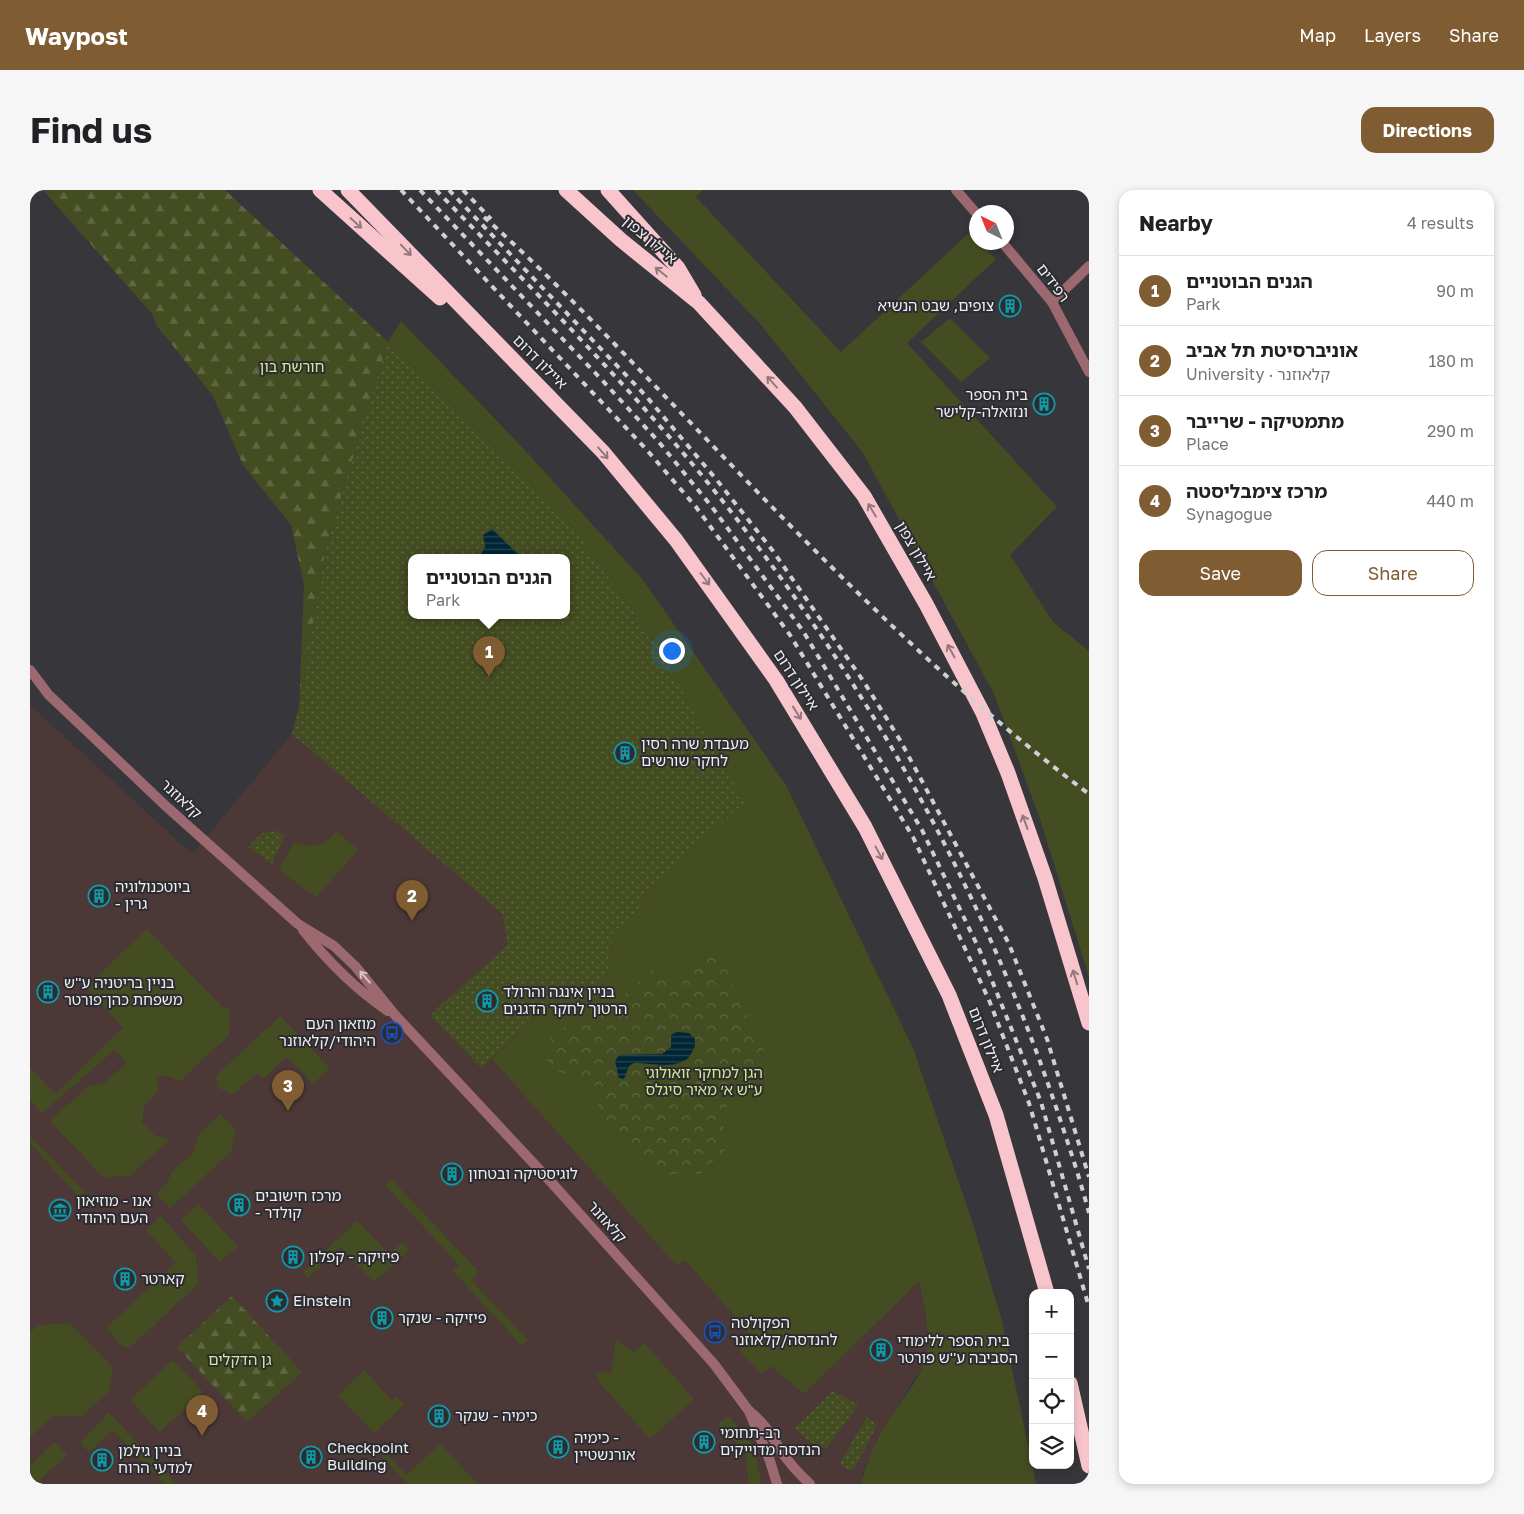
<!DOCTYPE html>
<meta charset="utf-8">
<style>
body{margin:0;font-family:"Golos Text","Noto Sans Hebrew",sans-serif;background:#f6f6f6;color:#202124}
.controls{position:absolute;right:15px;bottom:15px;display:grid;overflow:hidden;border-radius:10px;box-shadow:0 2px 8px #0003}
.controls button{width:45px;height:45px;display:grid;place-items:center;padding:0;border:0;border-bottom:1px solid #e0e0e0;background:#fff;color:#202124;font:25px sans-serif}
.compass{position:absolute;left:939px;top:15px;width:45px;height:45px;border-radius:50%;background:#fff;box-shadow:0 2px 8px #0003;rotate:317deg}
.you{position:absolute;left:641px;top:460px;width:18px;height:18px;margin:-12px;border:4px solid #fff;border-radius:50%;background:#1a73e8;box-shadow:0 0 0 8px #1a73e833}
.badge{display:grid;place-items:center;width:32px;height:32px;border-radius:50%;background:#7f5c32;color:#fff;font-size:16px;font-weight:700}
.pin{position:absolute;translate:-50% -41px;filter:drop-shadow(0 1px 2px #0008)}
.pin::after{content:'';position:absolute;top:26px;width:18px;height:15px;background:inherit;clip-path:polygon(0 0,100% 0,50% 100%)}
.popup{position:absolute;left:378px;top:364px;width:162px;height:65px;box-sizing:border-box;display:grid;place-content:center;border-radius:10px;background:#fff;filter:drop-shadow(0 1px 4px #0005);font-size:16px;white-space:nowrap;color:#757577}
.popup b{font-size:19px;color:#202124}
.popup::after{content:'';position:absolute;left:50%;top:100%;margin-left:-10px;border:10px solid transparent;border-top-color:#fff}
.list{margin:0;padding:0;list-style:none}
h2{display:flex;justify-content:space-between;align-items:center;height:65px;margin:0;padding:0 20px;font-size:21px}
h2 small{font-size:16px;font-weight:400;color:#757577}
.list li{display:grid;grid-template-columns:32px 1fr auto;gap:15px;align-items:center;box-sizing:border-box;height:70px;padding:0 20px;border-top:1px solid #e0e0e0}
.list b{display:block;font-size:19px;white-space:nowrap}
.list p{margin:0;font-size:16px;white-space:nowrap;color:#757577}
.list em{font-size:16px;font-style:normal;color:#757577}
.actions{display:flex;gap:10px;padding:15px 20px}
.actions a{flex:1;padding:11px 0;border:1px solid #7f5c32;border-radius:15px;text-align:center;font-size:18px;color:#7f5c32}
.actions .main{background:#7f5c32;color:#fff}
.icon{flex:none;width:28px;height:28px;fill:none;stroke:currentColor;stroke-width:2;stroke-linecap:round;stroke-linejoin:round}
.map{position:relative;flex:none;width:1059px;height:1294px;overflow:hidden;border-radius:15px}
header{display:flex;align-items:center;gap:30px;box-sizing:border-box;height:70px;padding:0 25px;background:#7f5c32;color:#fff}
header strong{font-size:24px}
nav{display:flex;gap:28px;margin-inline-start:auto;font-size:18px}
.intro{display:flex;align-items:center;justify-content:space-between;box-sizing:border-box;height:120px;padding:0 30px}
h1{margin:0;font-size:35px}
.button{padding:12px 22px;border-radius:15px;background:#7f5c32;color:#fff;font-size:18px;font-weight:700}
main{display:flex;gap:30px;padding:0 30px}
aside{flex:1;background:#fff;border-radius:15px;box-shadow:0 2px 8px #0003}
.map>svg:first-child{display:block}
.education{fill:#4d3838;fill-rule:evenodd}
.grass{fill:#434d21}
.forest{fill:url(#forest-firs)}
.park{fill:url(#park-crowns)}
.garden{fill:url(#garden-dots);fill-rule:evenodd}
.water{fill:url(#water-rules)}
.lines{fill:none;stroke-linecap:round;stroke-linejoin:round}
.tertiary{stroke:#9c6971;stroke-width:10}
.motorway{stroke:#f8c5cd;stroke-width:15}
.rail{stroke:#d0cfd3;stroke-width:4;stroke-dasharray:6 6;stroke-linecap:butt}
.oneway{stroke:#92787f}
.oneway2{stroke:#d5c5ca}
.labels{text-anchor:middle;stroke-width:4;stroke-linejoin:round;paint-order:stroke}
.street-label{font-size:15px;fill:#eeedf0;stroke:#2d2c31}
.poi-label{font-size:15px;fill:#eeedf0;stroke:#2d2c31;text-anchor:start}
.park-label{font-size:15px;fill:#d3e98e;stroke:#2d2c31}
</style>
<header>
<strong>Waypost</strong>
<nav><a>Map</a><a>Layers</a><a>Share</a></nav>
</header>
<div class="intro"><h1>Find us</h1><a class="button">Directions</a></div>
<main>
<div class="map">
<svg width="1059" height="1294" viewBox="0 0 1059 1294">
<defs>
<pattern id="forest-firs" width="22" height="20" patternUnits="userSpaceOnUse" patternTransform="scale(1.25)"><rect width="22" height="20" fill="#434d21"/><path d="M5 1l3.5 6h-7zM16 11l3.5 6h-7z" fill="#5e6742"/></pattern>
<pattern id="park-crowns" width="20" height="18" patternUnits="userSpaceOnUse" patternTransform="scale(1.25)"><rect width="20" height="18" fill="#434d21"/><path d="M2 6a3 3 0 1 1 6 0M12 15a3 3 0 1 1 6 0" fill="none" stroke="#5e6742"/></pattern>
<pattern id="garden-dots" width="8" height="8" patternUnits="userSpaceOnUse" patternTransform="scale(1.25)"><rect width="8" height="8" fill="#434d21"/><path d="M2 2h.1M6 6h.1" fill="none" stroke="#5e6742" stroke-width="1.8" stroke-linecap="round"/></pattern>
<pattern id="water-rules" width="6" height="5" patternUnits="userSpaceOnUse" patternTransform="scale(1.25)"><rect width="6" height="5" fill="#002636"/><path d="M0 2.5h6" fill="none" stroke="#264653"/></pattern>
</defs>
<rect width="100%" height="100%" fill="#37363b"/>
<path class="education" d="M358,152L544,339L889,1090L897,1137V1160L892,1177L857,1233L834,1278L831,1294H0V515L162,664L262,544ZM382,368H536V426H382Z"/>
<g class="grass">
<polygon points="603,0 673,0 666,7 811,162 940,42 946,49 946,52 950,53 966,69 877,153 1027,317 980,365 1023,432 1059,461 1059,787 1010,629 964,504 833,263 731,135"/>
<polygon points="920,128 960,168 931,192 891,152"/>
<path d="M371,131L492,257L613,390L756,595L883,858L943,1034L972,1131L1006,1294H831C836,1273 845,1252 856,1234C871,1211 893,1187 897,1160C900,1137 893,1113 889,1091L774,1204L741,1176L731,1184L709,1160L723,1147L655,1070L647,1076L462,869L535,801L577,787L583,743L608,720L617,701L628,457L544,339L442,233L358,152Z"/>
<path d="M305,643H309L328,660L286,707L249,680L264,652C279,658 294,658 305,643Z"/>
<polygon points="117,739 193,818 200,819 199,845 150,891 133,885 126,888 129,900 114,916 112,932 125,946 141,949 99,986 73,987 20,931 59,896 73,894 97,873 84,860 12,923 0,910 0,878 25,904 93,838 56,797"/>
<polygon points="250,826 300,878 283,894 256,867 233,889 227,883 202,905 188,897 186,886"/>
<polygon points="190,924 206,940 201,962 140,1018 126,1004 136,994 142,982 163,963 168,945"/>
<polygon points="0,946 54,1002 49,1007 0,953"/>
<polygon points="361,989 449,1082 441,1090 498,1150 492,1156 423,1081 429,1075 355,995"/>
<polygon points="168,1014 208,1056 190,1072 151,1030"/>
<polygon points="131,1026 166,1066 169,1093 107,1151 98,1158 92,1156 76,1138 146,1073 116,1040"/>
<polygon points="327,1031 359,1064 372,1052 379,1060 344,1092 311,1057 278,1088 273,1082"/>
<polygon points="40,1133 83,1178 79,1201 52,1226 22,1226 0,1247 0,1142 9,1135"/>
<polygon points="586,1149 604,1162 614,1153 664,1209 620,1249 570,1193 566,1182 581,1183"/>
<polygon points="143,1170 173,1202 130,1242 100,1210"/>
<polygon points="334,1180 362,1211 367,1207 374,1215 344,1243 308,1205"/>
<polygon points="79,1222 84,1228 146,1294 134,1294 83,1240 59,1262 50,1253"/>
<path d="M697,1226C725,1253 725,1255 731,1294H719L715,1262L688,1234Z"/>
<polygon points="25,1252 37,1265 6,1294 0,1294 0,1276"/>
<polygon points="347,1254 376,1285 410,1254 448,1294 378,1294 344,1257"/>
</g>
<g class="forest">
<polygon points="13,0 195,0 358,152 296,357 269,518 274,395 261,335 213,275 183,206 127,136 122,124"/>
<polygon points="202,1106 272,1182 217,1232 147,1157"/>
</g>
<path class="park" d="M688,761L740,874L745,890L704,900L698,905L693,942L701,954L670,984H642L631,990L586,944L579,943L571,929L567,909L543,886L528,882L513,865C514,837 559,830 578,818C595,807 609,790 624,777L639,797Z"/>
<g class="garden">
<path d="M358,152L442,233L544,339L628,457L714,613L617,700L608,720L583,743L577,787L547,813L535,801L451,878L400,825L478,755L472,723L262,544L269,518L296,357ZM382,368H536V426H382Z"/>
<polygon points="245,641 255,645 242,674 218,657 232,643"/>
<polygon points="803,1201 828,1215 796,1259 777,1250 765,1238"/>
<polygon points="837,1227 847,1235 823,1281 813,1277 810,1273"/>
</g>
<g class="water">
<polygon points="462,339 492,368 455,368 451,364 455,357 453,345"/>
<path d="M647,842L659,843L665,849C666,855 664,859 661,864C652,881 621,873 604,873L599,876L594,889L589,888L585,871L589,865L632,864L641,857V845Z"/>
</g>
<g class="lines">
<g class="tertiary">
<polyline points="926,0 946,23"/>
<polyline points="972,52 1022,112 1059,182"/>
<polyline points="1022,112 1059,76"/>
<polyline points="0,480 18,504 138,618 268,734 304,756 325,776 365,825 521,992 684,1174 719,1221 740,1271 747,1294"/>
<path d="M273,740C298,772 324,798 358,821"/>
<path d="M719,1221C737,1235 741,1246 753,1264C761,1275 770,1285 780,1294"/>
</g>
<g class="motorway">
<polyline points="290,0 410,108"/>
<polyline points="318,0 573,262 646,350 746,490 835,637 919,805 966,925 1017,1103"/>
<polyline points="536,0 591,50 669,113 765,217 834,306 896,414 953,523 978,583 1015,688 1059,833"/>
<polyline points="578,0 648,78 664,105"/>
<polyline points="1040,1193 1059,1276"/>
</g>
<g class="rail">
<polyline points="371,0 616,259 666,317 760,445 883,647 959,810 999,913 1059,1117"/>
<polyline points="390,0 572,190 628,251 682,317 773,441 892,640 950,761 1011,912 1059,1079"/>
<path d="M406,0C502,99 601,197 687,304C835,489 953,698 1028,923C1039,956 1050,989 1059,1023"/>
<polyline points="419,0 616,206 686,289 743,361 834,492 870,550 979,754 1017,849 1059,987"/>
<polyline points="433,0 461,29"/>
<path d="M454,27C525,90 590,160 656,228C784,361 911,493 1059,604"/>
</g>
</g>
<defs><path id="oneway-shaft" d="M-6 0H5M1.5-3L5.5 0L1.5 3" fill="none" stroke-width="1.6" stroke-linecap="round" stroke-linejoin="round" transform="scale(1.25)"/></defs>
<g class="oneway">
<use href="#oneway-shaft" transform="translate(326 33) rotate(42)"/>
<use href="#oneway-shaft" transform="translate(376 60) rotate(46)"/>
<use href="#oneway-shaft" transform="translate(631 82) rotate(-141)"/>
<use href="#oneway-shaft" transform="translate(742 192) rotate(-132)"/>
<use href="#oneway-shaft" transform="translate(573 263) rotate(49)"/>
<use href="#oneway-shaft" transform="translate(842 320) rotate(-121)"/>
<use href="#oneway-shaft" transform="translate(675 389) rotate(53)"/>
<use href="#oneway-shaft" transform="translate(921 461) rotate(-119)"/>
<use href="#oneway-shaft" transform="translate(767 523) rotate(58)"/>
<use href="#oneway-shaft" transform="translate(995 632) rotate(-110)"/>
<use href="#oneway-shaft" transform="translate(849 663) rotate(62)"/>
<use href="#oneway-shaft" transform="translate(1045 787) rotate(-107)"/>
</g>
<use class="oneway2" href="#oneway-shaft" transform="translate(335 787) rotate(-131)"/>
<defs>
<g id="building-ring" transform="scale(1.125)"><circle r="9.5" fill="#2d2c31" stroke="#0f9aa8" stroke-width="1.5"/><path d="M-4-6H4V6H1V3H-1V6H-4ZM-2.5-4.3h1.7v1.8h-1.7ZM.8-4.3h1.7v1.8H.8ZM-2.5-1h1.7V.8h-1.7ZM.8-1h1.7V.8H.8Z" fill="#0f9aa8"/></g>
<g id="bus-ring" transform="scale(1.125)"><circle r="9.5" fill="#2d2c31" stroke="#1a4fb4" stroke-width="1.5"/><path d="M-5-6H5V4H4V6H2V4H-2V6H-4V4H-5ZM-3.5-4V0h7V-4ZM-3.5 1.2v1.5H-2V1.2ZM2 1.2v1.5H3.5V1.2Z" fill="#1a4fb4"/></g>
<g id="museum-ring" transform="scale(1.125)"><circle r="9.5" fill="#2d2c31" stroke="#0f9aa8" stroke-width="1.5"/><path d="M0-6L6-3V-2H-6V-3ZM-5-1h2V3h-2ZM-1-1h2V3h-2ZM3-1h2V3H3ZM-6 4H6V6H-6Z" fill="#0f9aa8"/></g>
<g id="sight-ring" transform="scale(1.125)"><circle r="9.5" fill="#2d2c31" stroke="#0f9aa8" stroke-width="1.5"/><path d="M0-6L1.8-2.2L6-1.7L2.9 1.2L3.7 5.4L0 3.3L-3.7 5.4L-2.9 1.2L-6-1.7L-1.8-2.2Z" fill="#0f9aa8"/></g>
</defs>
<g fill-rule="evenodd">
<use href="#building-ring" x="980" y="116"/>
<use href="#building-ring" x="1014" y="214"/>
<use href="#building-ring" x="595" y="563"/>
<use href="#building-ring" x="69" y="706"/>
<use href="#building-ring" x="18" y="802"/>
<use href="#building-ring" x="457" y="811"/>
<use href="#bus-ring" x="362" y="843"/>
<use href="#building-ring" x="422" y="984"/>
<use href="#building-ring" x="209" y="1015"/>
<use href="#museum-ring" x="30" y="1020"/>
<use href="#building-ring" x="263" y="1067"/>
<use href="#building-ring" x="95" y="1089"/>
<use href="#sight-ring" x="247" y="1111"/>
<use href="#building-ring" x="352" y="1128"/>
<use href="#bus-ring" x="685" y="1142"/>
<use href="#building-ring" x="851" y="1160"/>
<use href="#building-ring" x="409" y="1226"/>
<use href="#building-ring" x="674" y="1252"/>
<use href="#building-ring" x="528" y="1257"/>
<use href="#building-ring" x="281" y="1267"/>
<use href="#building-ring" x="72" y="1270"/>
</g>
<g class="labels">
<g class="street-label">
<text transform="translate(620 50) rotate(40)" y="5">איילון צפון</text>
<text transform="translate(1023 93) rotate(53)" y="5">רפידים</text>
<text transform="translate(510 172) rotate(45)" y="5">איילון דרום</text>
<text transform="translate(886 361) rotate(60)" y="5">איילון צפון</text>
<text transform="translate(766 490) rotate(57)" y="5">איילון דרום</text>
<text transform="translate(151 609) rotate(43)" y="5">קלאוזנר</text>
<text transform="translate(956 850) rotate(68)" y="5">איילון דרום</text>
<text transform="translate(577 1032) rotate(48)" y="5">קלאוזנר</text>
</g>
<g class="poi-label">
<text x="964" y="121" text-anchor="end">צופים, שבט הנשיא</text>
<text x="998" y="210" text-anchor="end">בית הספר<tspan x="998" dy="17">ונזואלה-קלישר</tspan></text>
<text x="611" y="559">מעבדת שרה רסין<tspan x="611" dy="17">לחקר שורשים</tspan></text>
<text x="85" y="702">ביוטכנולוגיה<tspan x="85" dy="17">- גרין</tspan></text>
<text x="34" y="798">בניין בריטניה ע''ש<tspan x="34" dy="17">משפחת כהן־פורטר</tspan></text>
<text x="473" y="807">בניין אינגה והרולד<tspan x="473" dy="17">הרטוך לחקר הדגנים</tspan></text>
<text x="346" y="839" text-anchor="end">מוזאון העם<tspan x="346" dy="17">היהודי/קלאוזנר</tspan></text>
<text x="438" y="989">לוגיסטיקה ובטחון</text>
<text x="225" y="1011">מרכז חישובים<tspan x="225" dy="17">- קולדר</tspan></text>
<text x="46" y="1016">אנו - מוזיאון<tspan x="46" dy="17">העם היהודי</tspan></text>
<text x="279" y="1072">פיזיקה - קפלון</text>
<text x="111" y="1094">קארטר</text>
<text x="263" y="1116">Einstein</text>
<text x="368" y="1133">פיזיקה - שנקר</text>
<text x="701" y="1138">הפקולטה<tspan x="701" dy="17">להנדסה/קלאוזנר</tspan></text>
<text x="867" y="1156">בית הספר ללימודי<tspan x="867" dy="17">הסביבה ע''ש פורטר</tspan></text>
<text x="425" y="1231">כימיה - שנקר</text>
<text x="690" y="1248">רב-תחומי<tspan x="690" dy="17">הנדסה מדוייקים</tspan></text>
<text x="544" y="1253">כימיה -<tspan x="544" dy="17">אורנשטיין</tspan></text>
<text x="297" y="1263">Checkpoint<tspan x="297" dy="17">Building</tspan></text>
<text x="88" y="1266">בניין גילמן<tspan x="88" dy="17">למדעי הרוח</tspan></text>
</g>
<g class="park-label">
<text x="262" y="182">חורשת בון</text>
<text x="674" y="888">הגן למחקר זואולוגי<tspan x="674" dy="17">ע"ש א׳ מאיר סיגלס</tspan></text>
<text x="210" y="1175">גן הדקלים</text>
</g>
</g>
</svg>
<div class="controls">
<button>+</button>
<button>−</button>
<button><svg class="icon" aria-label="locate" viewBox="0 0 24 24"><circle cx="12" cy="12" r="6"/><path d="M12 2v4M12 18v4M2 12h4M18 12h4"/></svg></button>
<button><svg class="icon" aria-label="layers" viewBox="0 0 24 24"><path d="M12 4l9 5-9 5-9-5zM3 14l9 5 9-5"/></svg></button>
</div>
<svg class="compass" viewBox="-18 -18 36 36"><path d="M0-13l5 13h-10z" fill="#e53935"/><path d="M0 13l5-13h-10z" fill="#757577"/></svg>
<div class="you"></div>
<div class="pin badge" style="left:459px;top:487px">1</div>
<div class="popup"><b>הגנים הבוטניים</b>Park</div>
<div class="pin badge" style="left:382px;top:731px">2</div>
<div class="pin badge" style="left:258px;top:921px">3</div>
<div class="pin badge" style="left:172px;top:1246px">4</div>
</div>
<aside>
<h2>Nearby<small>4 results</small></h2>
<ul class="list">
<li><span class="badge">1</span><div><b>הגנים הבוטניים</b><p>Park</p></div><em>90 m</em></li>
<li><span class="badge">2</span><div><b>אוניברסיטת תל אביב</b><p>University · קלאוזנר</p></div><em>180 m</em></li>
<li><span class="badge">3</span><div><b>מתמטיקה - שרייבר</b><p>Place</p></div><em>290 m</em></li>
<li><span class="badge">4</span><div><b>מרכז צימבליסטה</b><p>Synagogue</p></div><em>440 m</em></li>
</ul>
<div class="actions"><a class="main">Save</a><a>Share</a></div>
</aside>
</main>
